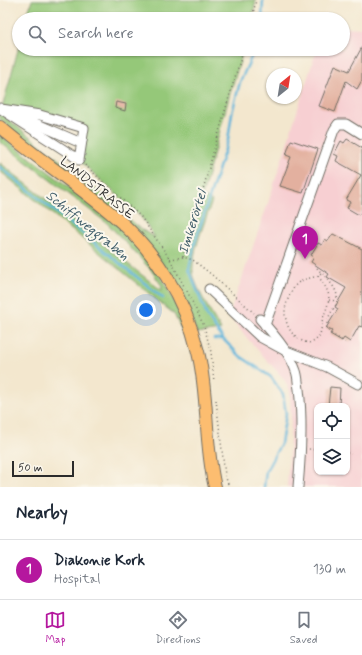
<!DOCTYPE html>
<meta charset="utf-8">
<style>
body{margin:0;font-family:Mynerve,sans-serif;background:#f6f6f7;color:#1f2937}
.controls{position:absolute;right:12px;bottom:12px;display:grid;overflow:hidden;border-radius:8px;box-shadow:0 1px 3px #0004}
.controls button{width:36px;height:36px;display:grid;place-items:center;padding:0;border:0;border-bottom:1px solid #e0e1e3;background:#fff;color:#1f2937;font:20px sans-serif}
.compass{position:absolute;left:266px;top:68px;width:36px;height:36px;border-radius:50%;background:#fff;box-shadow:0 1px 3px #0004;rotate:30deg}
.scale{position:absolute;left:12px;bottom:10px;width:62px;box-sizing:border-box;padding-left:4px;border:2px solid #2b2b2b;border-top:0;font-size:11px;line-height:14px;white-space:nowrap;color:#2b2b2b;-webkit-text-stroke:3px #fbf7ec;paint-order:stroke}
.you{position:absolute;left:146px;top:310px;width:14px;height:14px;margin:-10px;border:3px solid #fff;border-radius:50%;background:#1a73e8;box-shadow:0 0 0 6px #1a73e833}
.badge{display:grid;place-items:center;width:26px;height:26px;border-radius:50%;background:#b5179e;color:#fff;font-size:13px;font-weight:700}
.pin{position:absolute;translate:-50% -33px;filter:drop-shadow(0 1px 2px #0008)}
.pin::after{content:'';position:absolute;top:21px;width:14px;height:12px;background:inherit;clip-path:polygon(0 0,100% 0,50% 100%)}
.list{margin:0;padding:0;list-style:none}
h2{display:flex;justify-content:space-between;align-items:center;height:52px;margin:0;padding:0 16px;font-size:17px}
h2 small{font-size:13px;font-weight:400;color:#747a83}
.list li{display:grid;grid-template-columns:26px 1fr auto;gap:12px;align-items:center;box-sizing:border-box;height:60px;padding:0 16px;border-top:1px solid #e0e1e3}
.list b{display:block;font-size:15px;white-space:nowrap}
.list p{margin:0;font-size:13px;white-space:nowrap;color:#747a83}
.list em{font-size:13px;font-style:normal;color:#747a83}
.icon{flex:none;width:22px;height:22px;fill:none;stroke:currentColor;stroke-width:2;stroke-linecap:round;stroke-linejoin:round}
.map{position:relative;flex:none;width:362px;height:487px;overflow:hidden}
.search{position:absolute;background:#fff;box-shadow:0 1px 3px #0004;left:12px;right:12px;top:12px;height:44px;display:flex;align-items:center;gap:10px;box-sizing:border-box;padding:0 14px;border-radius:22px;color:#747a83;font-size:15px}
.sheet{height:112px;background:#fff}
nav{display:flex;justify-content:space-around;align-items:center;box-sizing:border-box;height:56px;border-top:1px solid #e0e1e3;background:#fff;font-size:11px;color:#747a83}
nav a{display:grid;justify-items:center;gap:2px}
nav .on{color:#b5179e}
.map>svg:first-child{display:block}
.built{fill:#f7cfd2;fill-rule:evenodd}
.green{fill:#95c879;stroke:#607a52;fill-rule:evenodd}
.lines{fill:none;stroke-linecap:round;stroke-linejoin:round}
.stream{stroke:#5db4da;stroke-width:2.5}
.building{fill:#e3b09f}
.minor-casing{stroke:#716d64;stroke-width:11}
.major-casing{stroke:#716d64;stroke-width:14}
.path{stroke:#716d64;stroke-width:1.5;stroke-dasharray:1 3;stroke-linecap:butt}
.minor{stroke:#fff;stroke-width:9}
.major{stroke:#fcbd6f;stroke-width:12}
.labels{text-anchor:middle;stroke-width:4;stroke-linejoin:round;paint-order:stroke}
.street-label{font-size:13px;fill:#2b2b2b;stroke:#fbf7ec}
.water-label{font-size:14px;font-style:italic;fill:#3c5b68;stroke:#fbf7ec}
</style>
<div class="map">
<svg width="362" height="487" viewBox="0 0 362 487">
<rect width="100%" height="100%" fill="#fbf7ec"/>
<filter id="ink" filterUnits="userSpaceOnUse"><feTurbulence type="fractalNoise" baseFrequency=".025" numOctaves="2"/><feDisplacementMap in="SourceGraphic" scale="8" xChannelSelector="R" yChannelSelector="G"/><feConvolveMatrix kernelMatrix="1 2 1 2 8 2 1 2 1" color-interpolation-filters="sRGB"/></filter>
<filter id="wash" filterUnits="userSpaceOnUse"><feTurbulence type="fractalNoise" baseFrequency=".012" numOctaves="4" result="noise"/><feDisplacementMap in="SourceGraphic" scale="16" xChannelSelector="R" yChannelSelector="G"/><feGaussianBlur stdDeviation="0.9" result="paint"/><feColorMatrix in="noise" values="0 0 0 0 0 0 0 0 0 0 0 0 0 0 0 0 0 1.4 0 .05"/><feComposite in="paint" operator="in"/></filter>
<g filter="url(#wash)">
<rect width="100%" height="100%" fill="#f3e7ce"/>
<path class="built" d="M343,27L362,28V487H287L291,421L290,391L284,379L247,338L229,316L268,203L314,58L319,49H343ZM317,406H347V472H317Z"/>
<g class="green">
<polygon points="32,0 256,0 252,19 26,19"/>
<path d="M19,46V49H244L231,90L202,196L212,201C206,219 191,254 193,272C194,286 213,316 221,330L197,333L174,281L65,172L0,119V106L2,108ZM2,108L84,128L80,161L141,217L155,237C136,229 123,211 107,198C72,170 37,142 1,114Z"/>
<polygon points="0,135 110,218 135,244 152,262 174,300 189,337 184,335 174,314 0,171 0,163 161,290 162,286 151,270 129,246 107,223 0,142"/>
</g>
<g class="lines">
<g class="stream">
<polyline points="262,19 263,0"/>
<polyline points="255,49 240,82 232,113 228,140 195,242 189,269 207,316 223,339 240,356 271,377 283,394 286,414 281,443 266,471 264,487"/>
<polyline points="0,167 163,298"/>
<polyline points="214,339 222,339"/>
</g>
</g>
<g id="blocks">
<g class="building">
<polygon points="362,47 362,80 357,89 346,81 335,112 319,106 335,65 349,71"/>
<polygon points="116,102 126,104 125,111 115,108"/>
<polygon points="347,139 362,148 362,211 359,215 347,208 350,202 346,200 361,175 336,161 338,156 334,154 341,141 344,143"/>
<polygon points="291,140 318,149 303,193 280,186 291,157 286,155"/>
<polygon points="333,234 362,249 362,327 359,326 350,342 344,338 342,341 330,334 332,331 326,328 338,309 335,307 346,288 327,277 329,274 311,262 314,257 311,255 318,243 322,245 325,239 328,241"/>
<polygon points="330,387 340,388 339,406 328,406"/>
</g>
</g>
</g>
<g filter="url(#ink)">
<use href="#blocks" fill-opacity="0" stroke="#716d64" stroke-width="1"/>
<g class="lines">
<g class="minor-casing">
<g id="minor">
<polyline points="0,108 1,109 72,155 79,160 84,128 40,115 1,109"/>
<polyline points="21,117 81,143"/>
<polyline points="209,289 260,337 284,350 327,367 358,384"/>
<path d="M260,319C272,332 290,353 296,371C298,376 298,384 299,389C303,422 301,454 298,487"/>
<polyline points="265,325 334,130 338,124 346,124 362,134"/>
</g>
</g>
<g class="major-casing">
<path id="major" d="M0,127C36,158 77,184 113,215C155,250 185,298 198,352C209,396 204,443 215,487"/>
</g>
<g class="path">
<polyline points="252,19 256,0"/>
<polyline points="85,165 141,217 170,259 185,288"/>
<path d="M183,257C205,188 221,118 244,49"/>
<polyline points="170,259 183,257 193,260 212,275 254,313"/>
<path d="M317,268C324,276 339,288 337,300C337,304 334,308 332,311C321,330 329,333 345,342"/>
<path d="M318,276C332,295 331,297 323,318C321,324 322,331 319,336C311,350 296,339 290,330C287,326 286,320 285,315C284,306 290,293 295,286C303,276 314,280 321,273"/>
<polyline points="187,291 204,326 211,352 214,382"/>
<polyline points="329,300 337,301"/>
<polyline points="216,400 225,475 229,487"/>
<polyline points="309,449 317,450"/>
<polyline points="347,453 351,454"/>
</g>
<use href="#minor" class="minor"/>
<use href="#major" class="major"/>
</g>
</g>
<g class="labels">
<g class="street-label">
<text transform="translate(98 187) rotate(39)" y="5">LANDSTRASSE</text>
</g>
<g class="water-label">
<text transform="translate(192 222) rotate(-73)" y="5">Imkerörtel</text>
<text transform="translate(88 225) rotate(39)" y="5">Schiffweggraben</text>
</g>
</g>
</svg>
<div class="controls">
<button><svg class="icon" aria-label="locate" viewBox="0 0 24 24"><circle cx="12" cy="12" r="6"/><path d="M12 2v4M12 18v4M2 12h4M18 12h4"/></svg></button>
<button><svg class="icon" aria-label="layers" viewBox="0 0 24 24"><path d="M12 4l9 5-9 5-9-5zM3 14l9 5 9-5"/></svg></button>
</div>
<svg class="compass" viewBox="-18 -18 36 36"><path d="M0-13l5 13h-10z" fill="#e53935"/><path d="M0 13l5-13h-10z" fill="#747a83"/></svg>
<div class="scale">50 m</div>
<div class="you"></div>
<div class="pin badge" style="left:305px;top:259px">1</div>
<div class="search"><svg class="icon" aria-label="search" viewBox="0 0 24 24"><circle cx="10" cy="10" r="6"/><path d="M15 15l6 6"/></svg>Search here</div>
</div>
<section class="sheet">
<h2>Nearby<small></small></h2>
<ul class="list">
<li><span class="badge">1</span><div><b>Diakonie Kork</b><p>Hospital</p></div><em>130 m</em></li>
</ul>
</section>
<nav>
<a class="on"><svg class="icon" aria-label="map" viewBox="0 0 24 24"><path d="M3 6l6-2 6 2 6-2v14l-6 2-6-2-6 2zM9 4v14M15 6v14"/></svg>Map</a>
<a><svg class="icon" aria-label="directions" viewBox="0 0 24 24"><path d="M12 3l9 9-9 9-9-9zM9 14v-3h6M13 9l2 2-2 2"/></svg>Directions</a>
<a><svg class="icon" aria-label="saved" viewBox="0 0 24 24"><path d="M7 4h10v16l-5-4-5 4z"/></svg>Saved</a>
</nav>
